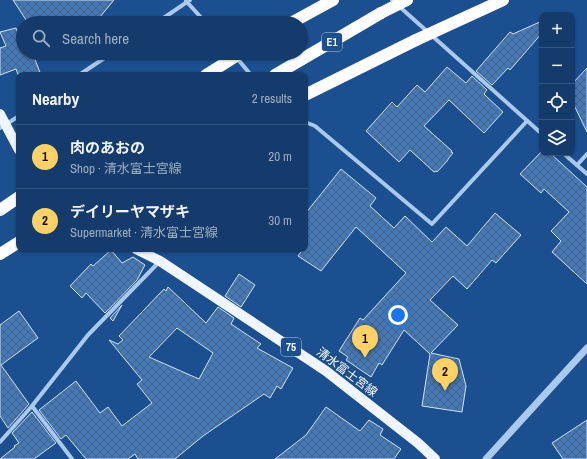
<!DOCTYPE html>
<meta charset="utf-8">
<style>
body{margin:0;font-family:"Archivo Narrow","Noto Sans JP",sans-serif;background:#1d4271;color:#f1f3f6}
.controls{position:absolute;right:12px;top:12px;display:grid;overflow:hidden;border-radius:8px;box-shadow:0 1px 3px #0004}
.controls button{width:36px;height:36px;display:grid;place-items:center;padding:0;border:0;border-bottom:1px solid #33557e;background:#143b6b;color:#f1f3f6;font:20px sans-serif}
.you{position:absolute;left:398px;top:315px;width:14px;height:14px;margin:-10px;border:3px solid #fff;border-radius:50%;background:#1a73e8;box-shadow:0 0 0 6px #1a73e833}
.badge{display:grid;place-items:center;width:26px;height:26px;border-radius:50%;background:#ffd166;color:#111;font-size:13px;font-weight:700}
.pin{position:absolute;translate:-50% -33px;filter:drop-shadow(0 1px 2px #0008)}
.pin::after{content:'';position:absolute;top:21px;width:14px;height:12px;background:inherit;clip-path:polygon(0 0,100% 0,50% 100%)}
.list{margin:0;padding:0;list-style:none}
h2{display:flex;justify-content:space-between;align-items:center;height:52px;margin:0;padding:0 16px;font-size:17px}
h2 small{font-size:13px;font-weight:400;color:#9dadc1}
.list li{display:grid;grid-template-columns:26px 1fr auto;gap:12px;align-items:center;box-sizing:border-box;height:64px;padding:0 16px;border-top:1px solid #33557e}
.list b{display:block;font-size:15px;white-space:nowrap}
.list p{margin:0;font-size:13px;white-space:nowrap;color:#9dadc1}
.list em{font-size:13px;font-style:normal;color:#9dadc1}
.icon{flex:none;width:22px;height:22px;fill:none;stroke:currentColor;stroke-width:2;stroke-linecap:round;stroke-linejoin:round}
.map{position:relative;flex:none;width:587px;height:459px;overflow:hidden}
.search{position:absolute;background:#143b6b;box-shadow:0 1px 3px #0004;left:16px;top:16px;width:292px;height:44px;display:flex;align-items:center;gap:10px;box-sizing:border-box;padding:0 14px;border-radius:22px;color:#9dadc1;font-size:15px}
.panel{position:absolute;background:#143b6b;box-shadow:0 1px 3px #0004;left:16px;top:72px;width:292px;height:180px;border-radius:8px}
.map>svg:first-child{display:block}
.building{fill:url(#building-cross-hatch);stroke:#cfe3fa;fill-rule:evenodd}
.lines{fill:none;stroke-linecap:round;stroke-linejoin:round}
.minor{stroke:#a9c9ee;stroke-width:4}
.tertiary{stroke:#a9c9ee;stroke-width:7}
.primary{stroke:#f0f6ff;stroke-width:10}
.motorway{stroke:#fff;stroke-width:12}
.motorway-bridge{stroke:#fff;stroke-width:12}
.labels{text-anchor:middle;stroke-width:3;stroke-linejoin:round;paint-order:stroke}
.shield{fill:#1b4f8f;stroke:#bbcadd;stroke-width:1}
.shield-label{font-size:11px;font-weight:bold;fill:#fff}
.street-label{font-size:12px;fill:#fff;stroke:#1b4f8f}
</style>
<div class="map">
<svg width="587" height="459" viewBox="0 0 587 459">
<defs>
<pattern id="building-cross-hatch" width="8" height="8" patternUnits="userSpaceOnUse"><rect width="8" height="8" fill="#4478b7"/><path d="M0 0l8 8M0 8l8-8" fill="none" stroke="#486282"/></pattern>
</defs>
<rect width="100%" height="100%" fill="#1b4f8f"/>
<g class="building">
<polygon points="13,0 114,0 95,23 28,23"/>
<polygon points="542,21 542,33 510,70 508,68 492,85 476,71 510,32 513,34"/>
<polygon points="16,28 23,45 23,53 26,53 28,57 34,57 41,75 19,75 19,77 16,69 0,75 0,48 6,46 0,32"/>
<polygon points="447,67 466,83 472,76 487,90 484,94 503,112 484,133 449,100 424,126 452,151 451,152 453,153 448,159 448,160 437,172 436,171 434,172 410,150 399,162 366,131 392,102 397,107 417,85 425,92"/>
<polygon points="587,68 587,132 572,101 572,84"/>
<polygon points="542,151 542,153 550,153 587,187 587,284 552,252 561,241 551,231 569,212 544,189 541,193 520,174"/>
<polygon points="341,169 376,198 370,206 394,228 405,216 432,242 446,227 467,246 495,213 521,235 496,263 492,260 467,289 453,276 430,300 458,325 431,353 459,359 466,386 462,412 422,406 430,354 404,330 382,365 379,363 371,377 346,360 348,357 339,351 360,318 363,320 406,273 356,227 321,271 298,256 303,249 305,249 305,214"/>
<polygon points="111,250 122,263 133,257 145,265 137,280 105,313 86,293 82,298 70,286 91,264 93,266"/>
<polygon points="239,274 255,285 241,307 225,296"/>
<path d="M168,287L206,323L218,307L234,318L231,324L261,344L257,348L293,368L281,389L277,386L270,398L264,394L203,436L175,459H138L135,454L128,459H86L66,435L61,439L39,410L76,381L100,413L108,407L122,426L152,403L137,384L142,380L109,340L118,344L123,340L119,336L164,289L166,291ZM177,328L213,353L199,379L149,357Z"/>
<polygon points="122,305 113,321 110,318"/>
<polygon points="19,311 38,338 1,365 29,404 8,428 0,416 0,325"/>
<polygon points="326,407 360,431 369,420 383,429 380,435 401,449 394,459 275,459 306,435"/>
<polygon points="32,412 56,443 34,459 0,459 15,447 14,446 19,443 12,433"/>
<polygon points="587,420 587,459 563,459 552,443"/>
</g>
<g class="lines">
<g class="minor">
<polyline points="392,0 542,134"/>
<polyline points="186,1 206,23"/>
<polyline points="156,23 190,0"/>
<polyline points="236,57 251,75"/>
<polyline points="79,75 112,53"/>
<polyline points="305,122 315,126 432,224 527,121"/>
<polyline points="0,128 19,116"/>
<polyline points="563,153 587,174"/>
<polyline points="577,165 587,154"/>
<polyline points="32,406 72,459"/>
<polyline points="0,442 32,406 88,335 160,261"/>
</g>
<polyline class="tertiary" points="486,459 587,348"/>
<g class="primary">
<polyline points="0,114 19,150"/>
<polyline points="136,249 160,261 326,371 418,443 435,459"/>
</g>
<g class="motorway">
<polyline points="291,23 333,0"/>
<polyline points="275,75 381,13"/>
<polyline points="305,95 416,40"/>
<polyline points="0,210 19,197"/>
<polyline points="0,254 19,242"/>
</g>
<g class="motorway-bridge">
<polyline points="381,13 407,0"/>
<polyline points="416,40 503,0"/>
<polyline points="206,75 241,53"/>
</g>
</g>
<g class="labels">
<g class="shield">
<rect x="322" y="33" width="20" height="18" rx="3"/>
<rect x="281" y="338" width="20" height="18" rx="3"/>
</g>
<g class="shield-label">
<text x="332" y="46">E1</text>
<text x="291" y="351">75</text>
</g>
<g class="street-label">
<text transform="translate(347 372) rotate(37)" y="4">清水富士宮線</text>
</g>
</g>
</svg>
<div class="controls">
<button>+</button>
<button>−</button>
<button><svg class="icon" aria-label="locate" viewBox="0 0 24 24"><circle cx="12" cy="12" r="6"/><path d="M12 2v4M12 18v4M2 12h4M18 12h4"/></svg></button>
<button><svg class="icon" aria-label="layers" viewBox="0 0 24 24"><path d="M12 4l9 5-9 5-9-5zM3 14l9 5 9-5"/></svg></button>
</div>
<div class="you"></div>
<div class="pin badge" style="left:365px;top:358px">1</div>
<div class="pin badge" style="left:445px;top:391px">2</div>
<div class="search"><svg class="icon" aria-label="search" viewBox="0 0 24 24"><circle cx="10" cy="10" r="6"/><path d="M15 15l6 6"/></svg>Search here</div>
<section class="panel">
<h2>Nearby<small>2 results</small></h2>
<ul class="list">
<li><span class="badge">1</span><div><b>肉のあおの</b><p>Shop · 清水富士宮線</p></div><em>20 m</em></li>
<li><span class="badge">2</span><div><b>デイリーヤマザキ</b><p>Supermarket · 清水富士宮線</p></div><em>30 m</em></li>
</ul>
</section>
</div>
